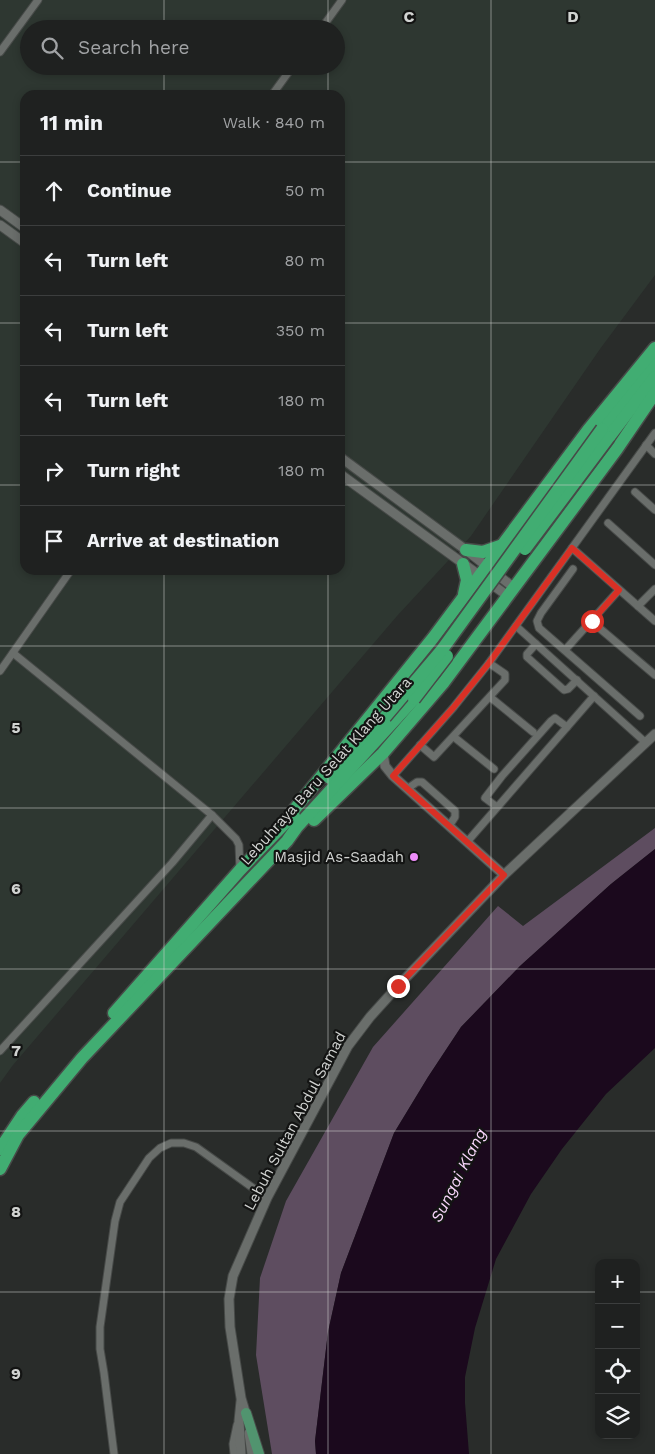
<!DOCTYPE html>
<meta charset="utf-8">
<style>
body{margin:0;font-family:"Work Sans",sans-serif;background:#2c2e2d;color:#f1f3f6}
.controls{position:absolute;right:15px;bottom:15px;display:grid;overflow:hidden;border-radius:10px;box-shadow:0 2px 8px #0003}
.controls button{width:45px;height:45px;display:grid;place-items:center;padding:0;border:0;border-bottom:1px solid #3c3e3e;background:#1f2120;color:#f1f3f6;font:25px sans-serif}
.stop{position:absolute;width:15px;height:15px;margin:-11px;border:4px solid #d93025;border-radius:50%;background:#fff}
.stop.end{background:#d93025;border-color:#fff;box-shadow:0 1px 5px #0008}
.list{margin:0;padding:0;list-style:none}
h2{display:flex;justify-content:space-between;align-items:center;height:65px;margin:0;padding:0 20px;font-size:21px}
h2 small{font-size:16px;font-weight:400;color:#a1a3a5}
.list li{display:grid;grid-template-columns:32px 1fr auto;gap:15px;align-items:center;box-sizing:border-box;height:70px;padding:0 20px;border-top:1px solid #3c3e3e}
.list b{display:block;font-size:19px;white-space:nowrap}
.list em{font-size:16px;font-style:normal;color:#a1a3a5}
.icon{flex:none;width:28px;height:28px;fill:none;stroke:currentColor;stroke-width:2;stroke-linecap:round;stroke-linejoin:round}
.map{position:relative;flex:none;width:655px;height:1454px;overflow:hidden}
.search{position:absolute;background:#1f2120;box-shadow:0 2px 8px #0003;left:20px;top:20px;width:325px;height:55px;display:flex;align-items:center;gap:12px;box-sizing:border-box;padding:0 18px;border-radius:28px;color:#a1a3a5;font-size:19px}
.panel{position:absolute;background:#1f2120;box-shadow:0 2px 8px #0003;left:20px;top:90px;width:325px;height:485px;border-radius:15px}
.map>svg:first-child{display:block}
.built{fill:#2e3731;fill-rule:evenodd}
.green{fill:#5e4d60}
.water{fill:#1b091d}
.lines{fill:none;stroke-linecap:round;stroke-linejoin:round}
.minor-casing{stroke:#474a48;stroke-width:9}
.tertiary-casing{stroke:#474a48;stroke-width:11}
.primary-casing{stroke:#474a48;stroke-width:12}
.motorway-casing{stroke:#474a48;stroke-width:15}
.minor{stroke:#6a6e6b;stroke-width:7}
.tertiary{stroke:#6a6e6b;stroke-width:9}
.primary{stroke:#51946f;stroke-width:10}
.motorway{stroke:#41ad72;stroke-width:12}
.motorway-bridge-casing{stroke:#474a48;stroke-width:15;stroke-linecap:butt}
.motorway-bridge{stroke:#41ad72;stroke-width:12}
.route{stroke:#d93025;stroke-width:6}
.grid{fill:none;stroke:#d1d3d1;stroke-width:1;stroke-opacity:0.55}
.poi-dot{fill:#ed8cf9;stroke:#131413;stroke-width:2}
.labels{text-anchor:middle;stroke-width:4.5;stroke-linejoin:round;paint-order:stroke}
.street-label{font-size:15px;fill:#d1d3d1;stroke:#131413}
.poi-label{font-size:15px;fill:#d1d3d1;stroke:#131413;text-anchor:end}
.water-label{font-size:16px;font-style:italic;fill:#f8d6fb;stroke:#131413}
.grid-label{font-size:16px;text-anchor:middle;font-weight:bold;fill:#d1d3d1;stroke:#131413;stroke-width:4.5;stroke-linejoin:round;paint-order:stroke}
</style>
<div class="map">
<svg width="655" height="1454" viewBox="0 0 655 1454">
<rect width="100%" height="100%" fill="#292c2a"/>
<path class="built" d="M0,0H655V275L600,349L471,536L397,616L13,1065L0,1083ZM29,29H336V66H29ZM25,95H340V570H25Z"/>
<polygon class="green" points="655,828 655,849 611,884 520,966 461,1027 428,1077 394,1133 341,1273 328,1332 315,1441 316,1454 272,1454 256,1355 260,1278 286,1201 373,1047 498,906 523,926"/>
<polygon class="water" points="655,849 655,1048 606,1094 562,1149 531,1194 496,1259 475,1328 465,1377 465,1403 469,1454 316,1454 315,1441 328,1332 341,1273 394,1133 428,1077 461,1027 520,966 611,884"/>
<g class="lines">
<g class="minor-casing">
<g id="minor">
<polyline points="321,29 342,0"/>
<polyline points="0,52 38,0"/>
<polyline points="272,95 293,66"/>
<polyline points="646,445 655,454"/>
<polyline points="635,492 655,510"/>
<polyline points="608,523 655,565"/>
<polyline points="572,548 655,621"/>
<polyline points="573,569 541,613 537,621 539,628 640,716"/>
<polyline points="638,606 655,589"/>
<polyline points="591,621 655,675"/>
<polyline points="516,626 645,742"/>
<polyline points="536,644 527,654 527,657 564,690 568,689 577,680"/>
<polyline points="565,650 619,590"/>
<polyline points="13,653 212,815 236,839 239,845 240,870"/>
<polyline points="0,671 71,570"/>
<polyline points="490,697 533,732"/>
<polyline points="454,737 494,769"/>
<polyline points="420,745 434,757 505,680 505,674 489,663"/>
<polyline points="393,776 453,708 489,663 655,433"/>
<polyline points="407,789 417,782 422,782 455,811 455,817 449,826"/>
<polyline points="497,807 485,798 502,776 551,721 555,718 567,727"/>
<polyline points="467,842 594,696"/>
<polyline points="0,1051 172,863 212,815"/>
<polyline points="114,1454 104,1373 100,1349 100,1327 115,1221 120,1202 149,1158 160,1148 171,1143 184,1143 196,1147 267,1198"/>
<polyline points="234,1454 233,1444 237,1425"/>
</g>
</g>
<g class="tertiary-casing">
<g id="tertiary">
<polyline points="0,210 25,228"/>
<polyline points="0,225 25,243"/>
<polyline points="340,457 466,550 513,587"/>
<polyline points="340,474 508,596"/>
<polyline points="383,753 385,766 393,776 504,875"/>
<polyline points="241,1401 239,1421 241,1454"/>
<polyline points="247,1418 241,1398 230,1327 229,1299 233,1276 267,1198 348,1046 370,1017 398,986 504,875 655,734"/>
<polyline points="249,1433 252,1454"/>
</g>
</g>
<g class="primary-casing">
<polyline id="primary" points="246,1413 259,1454"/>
</g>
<g class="motorway-casing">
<g id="motorway">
<polyline points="602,429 655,362"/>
<polyline points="609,437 655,377"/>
<polyline points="466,550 483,552 500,546"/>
<polyline points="463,564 467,580 464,594"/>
<polyline points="330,778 385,717"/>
<polyline points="289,819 294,810 433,638 588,430 655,348"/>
<polyline points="314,820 383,753 444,682 617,449 655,393"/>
<polyline points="114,1013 240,870 289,819 294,816"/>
<polyline points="0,1149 22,1116 34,1102"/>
<polyline points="0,1169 18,1135 82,1058 287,841 297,827 414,699"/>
</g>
</g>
<use href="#minor" class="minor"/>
<use href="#tertiary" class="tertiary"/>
<use href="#primary" class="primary"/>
<use href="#motorway" class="motorway"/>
<g class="motorway-bridge-casing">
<g id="motorway-bridge">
<polyline points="525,549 609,437"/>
<polyline points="414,699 447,656"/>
<polyline points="385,717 441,651 602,429"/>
</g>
</g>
<use href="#motorway-bridge" class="motorway-bridge"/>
</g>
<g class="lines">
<polyline class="route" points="398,986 504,875 393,776 453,708 489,663 572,548 619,590 592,621"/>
</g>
<path class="grid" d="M164,0V29M328,0V29M491,0V1454M164,66V95M328,66V95M0,162H25M340,162H655M0,323H25M340,323H655M0,485H25M340,485H655M164,570V1454M328,570V1454M0,646H655M0,808H655M0,969H655M0,1131H655M0,1292H599M636,1292H655"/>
<circle class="poi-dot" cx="414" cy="857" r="5"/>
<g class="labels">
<g class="street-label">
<text transform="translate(326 771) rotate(-48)" y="5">Lebuhraya Baru Selat Klang Utara</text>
<text transform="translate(295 1121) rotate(-62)" y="5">Lebuh Sultan Abdul Samad</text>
</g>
<g class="poi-label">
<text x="404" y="862">Masjid As-Saadah</text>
</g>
<g class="water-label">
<text transform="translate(458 1175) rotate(-63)" y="6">Sungai Klang</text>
</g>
</g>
<g class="grid-label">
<text x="409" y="22">C</text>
<text x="573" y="22">D</text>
<text x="16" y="733">5</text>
<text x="16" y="894">6</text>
<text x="16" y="1056">7</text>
<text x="16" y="1217">8</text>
<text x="16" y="1379">9</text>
</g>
</svg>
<div class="controls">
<button>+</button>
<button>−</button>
<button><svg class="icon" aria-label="locate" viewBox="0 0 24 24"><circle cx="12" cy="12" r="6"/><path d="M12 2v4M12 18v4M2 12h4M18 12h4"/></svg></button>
<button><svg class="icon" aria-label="layers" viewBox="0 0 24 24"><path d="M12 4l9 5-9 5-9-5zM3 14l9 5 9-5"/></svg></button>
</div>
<div class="stop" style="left:592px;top:621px"></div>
<div class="stop end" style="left:398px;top:986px"></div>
<div class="search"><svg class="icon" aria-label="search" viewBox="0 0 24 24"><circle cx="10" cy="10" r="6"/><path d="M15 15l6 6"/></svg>Search here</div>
<section class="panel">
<h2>11 min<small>Walk · 840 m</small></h2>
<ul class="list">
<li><svg class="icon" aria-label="ahead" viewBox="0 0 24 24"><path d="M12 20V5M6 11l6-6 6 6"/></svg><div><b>Continue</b></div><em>50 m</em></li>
<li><svg class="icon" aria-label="left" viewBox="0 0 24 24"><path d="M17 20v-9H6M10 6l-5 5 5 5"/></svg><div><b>Turn left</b></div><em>80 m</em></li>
<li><svg class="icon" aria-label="left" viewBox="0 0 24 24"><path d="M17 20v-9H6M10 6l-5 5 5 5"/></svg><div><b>Turn left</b></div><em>350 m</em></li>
<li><svg class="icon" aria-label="left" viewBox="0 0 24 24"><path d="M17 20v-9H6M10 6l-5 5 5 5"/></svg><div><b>Turn left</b></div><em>180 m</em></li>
<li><svg class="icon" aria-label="right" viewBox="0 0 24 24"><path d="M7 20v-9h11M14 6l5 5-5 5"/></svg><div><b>Turn right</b></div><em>180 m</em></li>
<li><svg class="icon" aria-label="arrive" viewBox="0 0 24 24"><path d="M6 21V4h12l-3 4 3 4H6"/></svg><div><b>Arrive at destination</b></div></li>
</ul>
</section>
</div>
